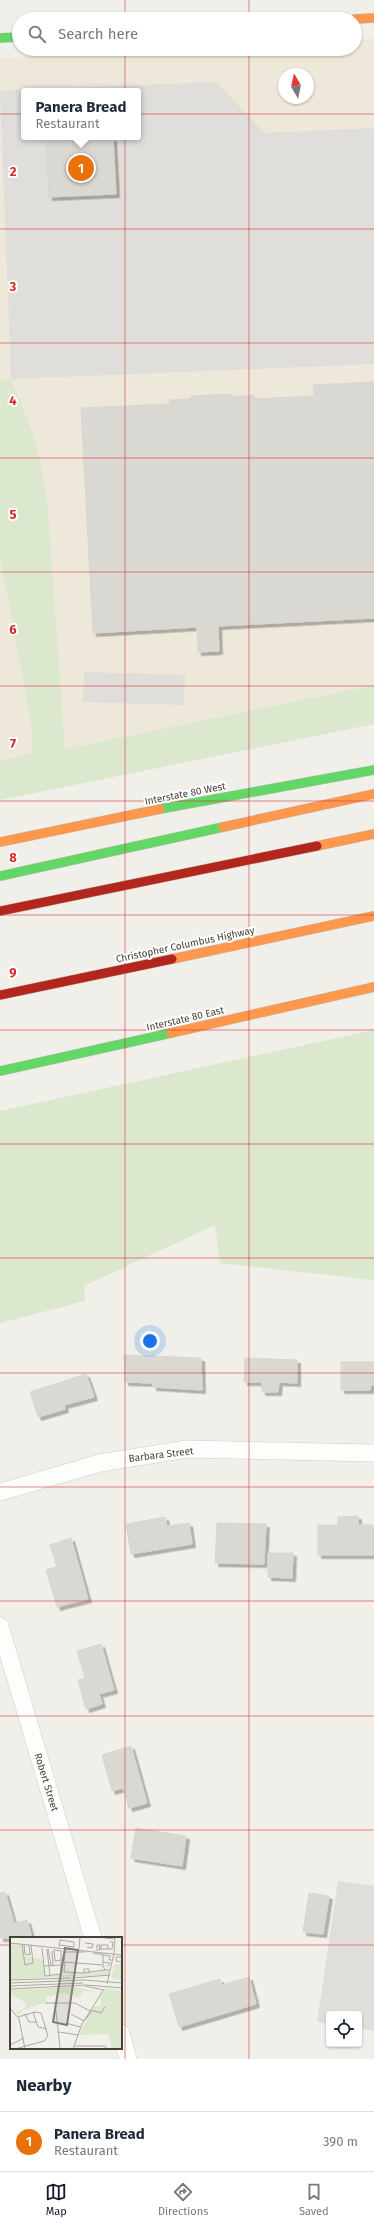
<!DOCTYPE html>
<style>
body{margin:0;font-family:"Fira Sans",sans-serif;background:#f6f6f7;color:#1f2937}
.controls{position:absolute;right:12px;bottom:12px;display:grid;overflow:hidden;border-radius:4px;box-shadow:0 1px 3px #0004}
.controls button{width:36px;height:36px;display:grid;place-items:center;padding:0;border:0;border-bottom:1px solid #e0e1e3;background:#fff;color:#1f2937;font:20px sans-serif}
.compass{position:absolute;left:278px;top:68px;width:36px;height:36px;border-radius:50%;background:#fff;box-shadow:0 1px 3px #0004;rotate:351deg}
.you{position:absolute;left:150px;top:1341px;width:14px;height:14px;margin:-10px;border:3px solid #fff;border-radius:50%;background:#1a73e8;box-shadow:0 0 0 6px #1a73e833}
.badge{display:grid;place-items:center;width:26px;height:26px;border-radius:50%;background:#111827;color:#fff;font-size:13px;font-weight:700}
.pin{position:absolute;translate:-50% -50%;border:2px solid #fff;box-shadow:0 1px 4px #0006}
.popup{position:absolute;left:21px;top:88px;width:120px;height:52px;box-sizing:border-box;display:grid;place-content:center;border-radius:4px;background:#fff;filter:drop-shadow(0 1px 3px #0005);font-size:13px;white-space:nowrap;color:#747a83}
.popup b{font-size:15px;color:#1f2937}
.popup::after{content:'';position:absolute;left:50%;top:100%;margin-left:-8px;border:8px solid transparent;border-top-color:#fff}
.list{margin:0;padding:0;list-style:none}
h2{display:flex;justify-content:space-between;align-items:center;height:52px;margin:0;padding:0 16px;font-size:17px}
h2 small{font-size:13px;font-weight:400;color:#747a83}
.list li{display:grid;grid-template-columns:26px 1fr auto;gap:12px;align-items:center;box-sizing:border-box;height:60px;padding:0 16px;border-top:1px solid #e0e1e3}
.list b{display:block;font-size:15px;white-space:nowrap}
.list p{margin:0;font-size:13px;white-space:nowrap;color:#747a83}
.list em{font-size:13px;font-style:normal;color:#747a83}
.icon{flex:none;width:22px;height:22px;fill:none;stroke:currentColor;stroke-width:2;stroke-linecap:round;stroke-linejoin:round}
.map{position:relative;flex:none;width:374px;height:2059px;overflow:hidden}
.search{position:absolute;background:#fff;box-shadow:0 1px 3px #0004;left:12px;right:12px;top:12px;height:44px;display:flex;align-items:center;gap:10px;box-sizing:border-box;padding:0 14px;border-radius:22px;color:#747a83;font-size:15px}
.sheet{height:112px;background:#fff}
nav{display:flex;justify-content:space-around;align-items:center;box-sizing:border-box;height:56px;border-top:1px solid #e0e1e3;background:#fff;font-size:11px;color:#747a83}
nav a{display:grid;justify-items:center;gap:2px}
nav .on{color:#111827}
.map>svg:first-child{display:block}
.commercial{fill:#eee8db;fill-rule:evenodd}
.green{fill:#dbe8cd}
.parking{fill:#dfdeda;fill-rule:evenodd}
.building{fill:#d9d8d3;stroke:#d8d6d0;filter:url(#shadow)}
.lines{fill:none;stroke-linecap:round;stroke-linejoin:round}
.street-casing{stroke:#cecdc8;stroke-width:18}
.fast-casing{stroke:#c5bda9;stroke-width:10}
.slow-casing{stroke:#c5bda9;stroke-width:10}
.jam-casing{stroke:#c5bda9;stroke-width:10}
.street{stroke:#fdfdfc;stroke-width:17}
.fast{stroke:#63d668;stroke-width:9}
.slow{stroke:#ff974d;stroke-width:9}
.jam{stroke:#b3261e;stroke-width:9}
.grid{fill:none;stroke:#d62828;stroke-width:1;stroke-opacity:0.55}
.labels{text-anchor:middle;stroke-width:4;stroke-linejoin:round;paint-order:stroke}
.street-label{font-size:10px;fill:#454137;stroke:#fff}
.inset-road{fill:none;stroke:#aca9a2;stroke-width:1}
.view{fill:#817e76;fill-opacity:0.15;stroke:#817e76;stroke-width:2}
.inset-edge{fill:none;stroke:#454137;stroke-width:2}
.grid-label{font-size:13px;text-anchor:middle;font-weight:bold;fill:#d62828;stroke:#fff;stroke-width:4;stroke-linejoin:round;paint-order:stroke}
</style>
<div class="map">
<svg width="374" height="2059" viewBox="0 0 374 2059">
<defs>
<filter id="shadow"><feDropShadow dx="3.5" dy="3.5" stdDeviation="0" flood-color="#0004"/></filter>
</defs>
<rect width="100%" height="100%" fill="#f0efea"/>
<g class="commercial">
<path d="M374,39V685L65,749L47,497L35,438L11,379L0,380V58L176,49H355V40ZM284,74H308V98H284ZM24,91H138V137H24Z"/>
<polygon points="0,557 31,723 32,753 0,761"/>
</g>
<g class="green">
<polygon points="11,379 35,438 47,497 65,749 374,685 374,724 0,800 0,761 32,753 31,723 0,557 0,380"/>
<polygon points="374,1030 374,1280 220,1263 215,1225 84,1286 85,1301 0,1323 0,1111"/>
</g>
<g class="parking">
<path d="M216,82L265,133L374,128V364L11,379L0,91ZM24,91H138V137H24Z"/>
<polygon points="84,672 185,675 184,705 83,702"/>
<polygon points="338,1881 374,1886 374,2031 359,2029 359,2014 329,2014 329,2024 317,2022"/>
</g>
<g class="building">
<polygon points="113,138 116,194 49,197 46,142"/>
<polygon points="374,382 374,618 218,626 219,651 198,652 197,627 93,633 81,408 170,404 169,400 191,399 191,396 232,394 233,397 254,395 254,399 314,396 313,385"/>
<polygon points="124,1355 201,1358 202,1390 153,1387 153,1383 125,1382"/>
<polygon points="245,1358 297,1360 297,1383 279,1382 278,1392 262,1392 262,1382 244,1382"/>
<polygon points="341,1362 374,1362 374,1385 371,1385 370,1390 341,1390"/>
<polygon points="86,1374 94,1397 64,1405 65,1409 38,1417 30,1392"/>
<polygon points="358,1516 358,1525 373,1525 373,1555 318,1555 318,1525 338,1525 338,1517"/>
<polygon points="165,1517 167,1526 189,1523 192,1544 131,1554 126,1524"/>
<polygon points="217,1523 266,1524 264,1564 215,1563"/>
<polygon points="71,1538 88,1599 57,1607 46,1570 57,1567 50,1545"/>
<polygon points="268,1553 293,1553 292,1578 268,1577"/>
<polygon points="101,1644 114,1690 99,1694 102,1704 86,1709 78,1680 85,1678 77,1651"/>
<polygon points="131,1746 147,1803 129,1808 123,1788 112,1791 102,1755"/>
<polygon points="136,1828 186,1836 182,1866 131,1858"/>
<polygon points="5,1892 14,1923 27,1920 32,1938 0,1938 0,1893"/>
<polygon points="309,1893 329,1896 323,1934 303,1932"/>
<polygon points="249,1977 256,2004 179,2027 169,1994 220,1979 222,1985"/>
</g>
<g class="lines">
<g class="street-casing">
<g id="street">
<polyline points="0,1492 100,1463 187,1449 374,1453"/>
<polyline points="0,1626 93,1938"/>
<polyline points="121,2033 128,2059"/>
</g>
</g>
<g class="fast-casing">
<g id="fast">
<polyline points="0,38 19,37"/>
<polyline points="160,809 374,770"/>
<polyline points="0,876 223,827"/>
<polyline points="0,1071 171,1033"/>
</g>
</g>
<g class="slow-casing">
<g id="slow">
<polyline points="355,19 374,18"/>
<polyline points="223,827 374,794"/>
<polyline points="0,842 160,809"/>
<polyline points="317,846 374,834"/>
<polyline points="172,959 374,916"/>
<polyline points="171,1033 374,987"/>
</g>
</g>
<g class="jam-casing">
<g id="jam">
<polyline points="0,911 317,846"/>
<polyline points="0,995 172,959"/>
</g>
</g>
<use href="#street" class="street"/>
<use href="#fast" class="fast"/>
<use href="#slow" class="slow"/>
<use href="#jam" class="jam"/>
</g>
<path class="grid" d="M125,0V19M249,0V19M125,49V2059M249,49V2059M0,114H374M0,229H374M0,343H374M0,458H374M0,572H374M0,686H374M0,801H374M0,915H374M0,1030H374M0,1144H374M0,1258H374M0,1373H374M0,1487H374M0,1601H374M0,1716H374M0,1830H374M0,1945H11M121,1945H374"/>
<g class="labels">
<g class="street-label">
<text transform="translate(185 793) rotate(-11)" y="4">Interstate 80 West</text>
<text transform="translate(185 944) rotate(-12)" y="4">Christopher Columbus Highway</text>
<text transform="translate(185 1018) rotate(-13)" y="4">Interstate 80 East</text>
<text transform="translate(161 1454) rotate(-7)" y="4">Barbara Street</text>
<text transform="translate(47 1782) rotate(73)" y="4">Robert Street</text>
</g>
</g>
<g transform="translate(10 1937)">
<rect width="112" height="112" fill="#f0efea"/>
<path d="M0,7L13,8L14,19L32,22L35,39L52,38L51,24L53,38L95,34L99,35L98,38L0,42ZM105,27L112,28V43L101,41ZM66,50L90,55L73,54L68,61L55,56L36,60V65L13,73L8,78L6,75L15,71L16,66L0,57V53ZM96,51L112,54V112H102L99,97L69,98L84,69H91L90,60Z" fill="#dbe8cd"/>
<path class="inset-road" d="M87,0L105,2M0,6L112,18M75,6L83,7L82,11L77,10M12,7L15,28L23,26L21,8M14,7L15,17L20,18L19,8M49,10L50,3L64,5V10L50,8M32,11L35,39L51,37V14L44,13L45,24L51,23M37,12L40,38M38,12L41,28M69,12L70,0M91,12H102L103,5H100M91,13V8H98V12M42,14L43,28M87,14V8H90L89,14M75,15H55L54,25L93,28M83,16L100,19L99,23H102M104,16L105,0M93,18V29L95,33H100M112,20H106V24L112,25M55,25L54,35L72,36L95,33M93,25L100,26L97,30M34,29L51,28M74,36V32H79V36M63,41L100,38M0,43L61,41M0,46L74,43L112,46M97,47L104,16M0,49L73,46M75,49L93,53M0,52L76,48L112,51M45,65L50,111M35,66H65L80,74M0,71L9,82L15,112M81,73L91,76L95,70M23,75L28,90L37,92M15,77L19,85H26M61,77L74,84M74,84L82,74M56,86L70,90M49,95L68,98M0,108L14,101M64,109H95L97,112M5,112L34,104L38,99L31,76L25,75L8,80M63,112L72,87L94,52"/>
<path class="view" d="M55,11L68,13L57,88L43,85Z"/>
<rect width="112" height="112" class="inset-edge"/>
</g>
<g class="grid-label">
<text x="13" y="176">2</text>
<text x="13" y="291">3</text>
<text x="13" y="405">4</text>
<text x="13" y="519">5</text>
<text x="13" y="634">6</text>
<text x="13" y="748">7</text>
<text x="13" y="862">8</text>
<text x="13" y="977">9</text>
</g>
</svg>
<div class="controls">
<button><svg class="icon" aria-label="locate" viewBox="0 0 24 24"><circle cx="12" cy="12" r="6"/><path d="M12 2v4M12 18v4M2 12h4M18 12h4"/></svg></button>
</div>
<svg class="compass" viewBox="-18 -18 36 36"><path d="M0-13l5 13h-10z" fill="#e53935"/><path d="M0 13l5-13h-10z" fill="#747a83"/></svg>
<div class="you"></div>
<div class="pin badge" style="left:81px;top:168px;background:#e8710a">1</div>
<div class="popup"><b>Panera Bread</b>Restaurant</div>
<div class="search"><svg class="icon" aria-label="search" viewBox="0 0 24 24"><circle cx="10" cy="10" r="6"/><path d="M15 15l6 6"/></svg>Search here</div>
</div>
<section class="sheet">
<h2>Nearby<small></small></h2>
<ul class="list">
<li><span class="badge" style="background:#e8710a">1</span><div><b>Panera Bread</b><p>Restaurant</p></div><em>390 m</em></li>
</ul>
</section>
<nav>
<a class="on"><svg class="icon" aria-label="map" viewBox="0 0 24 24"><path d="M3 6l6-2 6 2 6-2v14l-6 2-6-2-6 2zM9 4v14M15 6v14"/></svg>Map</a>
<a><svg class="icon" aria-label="directions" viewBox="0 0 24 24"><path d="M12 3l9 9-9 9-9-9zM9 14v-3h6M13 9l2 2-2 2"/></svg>Directions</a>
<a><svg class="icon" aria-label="saved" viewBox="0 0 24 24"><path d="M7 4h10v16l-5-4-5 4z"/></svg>Saved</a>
</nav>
